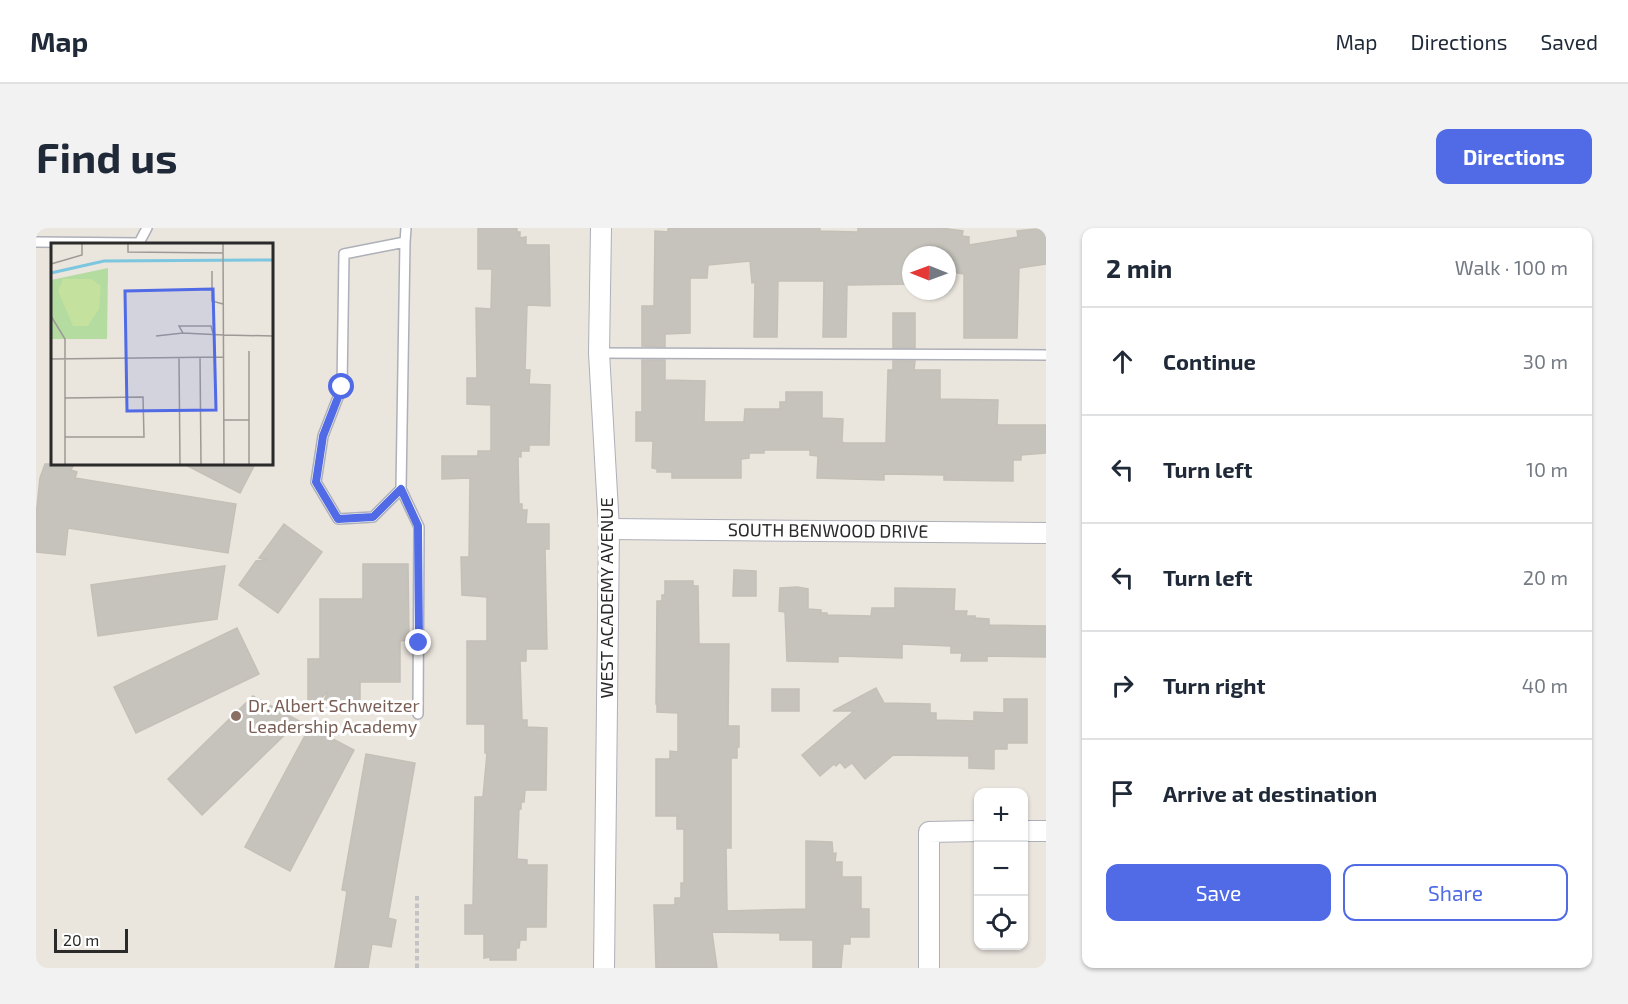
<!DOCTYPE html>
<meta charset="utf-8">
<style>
body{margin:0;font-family:"Exo 2",sans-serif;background:#f2f2f3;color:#1f2937}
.controls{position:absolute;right:18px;bottom:18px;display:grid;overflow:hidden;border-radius:12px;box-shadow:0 2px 4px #0004}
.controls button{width:54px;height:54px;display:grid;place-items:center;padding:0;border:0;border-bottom:2px solid #e0e1e3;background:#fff;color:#1f2937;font:30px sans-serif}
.compass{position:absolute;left:866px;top:18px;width:54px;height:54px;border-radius:50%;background:#fff;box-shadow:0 2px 4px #0004;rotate:271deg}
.scale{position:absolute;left:18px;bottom:15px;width:74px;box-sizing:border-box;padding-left:6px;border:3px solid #2a2a2a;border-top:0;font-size:16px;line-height:21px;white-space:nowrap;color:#2a2a2a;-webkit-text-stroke:4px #fff;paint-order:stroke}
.stop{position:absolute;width:18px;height:18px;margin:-14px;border:4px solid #506be5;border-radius:50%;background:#fff}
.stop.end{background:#506be5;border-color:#fff;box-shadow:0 2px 6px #0008}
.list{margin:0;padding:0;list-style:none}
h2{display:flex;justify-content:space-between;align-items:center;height:78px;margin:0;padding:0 24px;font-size:26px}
h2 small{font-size:20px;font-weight:400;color:#747a83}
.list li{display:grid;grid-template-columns:39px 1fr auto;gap:18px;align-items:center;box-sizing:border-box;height:108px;padding:0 24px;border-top:2px solid #e0e1e3}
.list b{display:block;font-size:22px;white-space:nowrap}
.list em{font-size:20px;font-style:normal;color:#747a83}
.actions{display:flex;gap:12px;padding:18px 24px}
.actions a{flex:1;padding:14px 0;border:2px solid #506be5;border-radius:12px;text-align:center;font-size:21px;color:#506be5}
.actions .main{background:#506be5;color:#fff}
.icon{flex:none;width:33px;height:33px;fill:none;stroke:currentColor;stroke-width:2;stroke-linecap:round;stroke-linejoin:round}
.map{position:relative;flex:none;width:1010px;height:740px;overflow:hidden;border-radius:12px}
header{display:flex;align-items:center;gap:36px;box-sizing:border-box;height:84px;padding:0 30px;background:#fff;border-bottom:2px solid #e0e1e3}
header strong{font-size:28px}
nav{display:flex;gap:33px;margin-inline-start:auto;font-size:21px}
.intro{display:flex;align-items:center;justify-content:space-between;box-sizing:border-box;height:144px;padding:0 36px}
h1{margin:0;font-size:42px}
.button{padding:15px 27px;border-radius:12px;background:#506be5;color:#fff;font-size:21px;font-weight:700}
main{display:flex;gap:36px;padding:0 36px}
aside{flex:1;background:#fff;border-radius:12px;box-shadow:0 2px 4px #0004}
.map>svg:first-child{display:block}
.building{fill:#c6c3bc;stroke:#c5c0b7;stroke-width:1.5}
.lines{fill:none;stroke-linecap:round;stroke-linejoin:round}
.lane-casing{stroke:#aeb0b9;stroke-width:12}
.street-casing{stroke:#aeb0b9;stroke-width:22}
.path{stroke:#c3c3c3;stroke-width:4;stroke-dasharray:4.5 3;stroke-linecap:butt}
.lane{stroke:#fff;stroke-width:9}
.street{stroke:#fff;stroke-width:20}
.route{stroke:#506be5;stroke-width:8}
.education-dot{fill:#8d6e63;stroke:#fff;stroke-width:2}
.labels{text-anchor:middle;stroke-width:6;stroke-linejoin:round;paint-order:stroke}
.street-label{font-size:18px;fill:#2a2a2a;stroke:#fff}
.education-label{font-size:18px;fill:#785e54;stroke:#fff;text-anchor:start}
.inset-river{fill:none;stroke:#7cc6e0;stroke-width:3}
.inset-road{fill:none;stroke:#9d9a95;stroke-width:1.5}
.view{fill:#506be5;fill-opacity:0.15;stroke:#506be5;stroke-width:3}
.inset-edge{fill:none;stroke:#2a2a2a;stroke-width:3}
</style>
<header>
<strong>Map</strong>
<nav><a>Map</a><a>Directions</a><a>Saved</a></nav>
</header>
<div class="intro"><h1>Find us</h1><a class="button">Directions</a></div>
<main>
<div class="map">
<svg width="1010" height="740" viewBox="0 0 1010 740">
<rect width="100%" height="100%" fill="#eae5dd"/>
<g class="building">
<polygon points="442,0 481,0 481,4 484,4 484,10 490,9 490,17 513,17 514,78 491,77 489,142 494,142 493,156 514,157 513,217 493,217 493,223 485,223 485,229 482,228 483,276 486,276 486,282 491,282 490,296 513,296 513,321 509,321 511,421 490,421 490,433 484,433 486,492 491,492 491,499 511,500 510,562 489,562 488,574 485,574 485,581 483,581 481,631 491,632 491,637 511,637 510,699 490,699 490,712 484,712 483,720 480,720 480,732 454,732 454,729 448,730 448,706 429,706 429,677 437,677 439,569 447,569 451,525 449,525 449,496 431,496 431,413 451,413 451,369 426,367 425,329 433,329 434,250 406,251 406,228 442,228 442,223 455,223 455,177 431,176 431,150 441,150 440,80 455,81 456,41 442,41"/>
<polygon points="638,0 784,0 784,3 822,4 822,0 905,0 927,3 926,8 933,9 933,17 982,9 981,3 1010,0 1010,36 983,40 981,110 928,110 928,46 911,43 911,27 875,27 875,56 811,57 810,109 787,109 788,53 742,53 741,109 718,109 719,54 716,55 714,33 672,37 671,50 654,50 654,105 629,106 629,119 606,118 606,78 618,78 619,3 632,4 632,1"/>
<rect x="857" y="85" width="22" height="35"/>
<polygon points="606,132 629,132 629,152 669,153 668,194 708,194 709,181 744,181 744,174 750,174 750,164 786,164 786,190 807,191 806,214 808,215 850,215 852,142 857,142 857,133 879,133 878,142 904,142 904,171 962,172 961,197 1010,197 1010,225 985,227 985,232 977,232 977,253 908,252 908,247 848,246 848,252 781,250 782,228 774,227 774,222 728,222 728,225 713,225 713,230 705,231 705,250 636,250 636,244 621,244 621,241 616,240 617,213 600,213 600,184 606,184"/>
<polygon points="9,236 38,236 35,242 41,244 39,250 200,276 192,325 32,300 29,327 0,324 0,288 4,250"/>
<polygon points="148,236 219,236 204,265"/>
<polygon points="248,296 286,324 242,385 203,357 220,333 232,332 223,330"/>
<polygon points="327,336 372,336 373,412 364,413 364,454 324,454 324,472 288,473 292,463 272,484 272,431 284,431 284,371 327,371"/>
<polygon points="189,338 181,391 62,408 55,357"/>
<polygon points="698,342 720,343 720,368 697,368"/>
<polygon points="629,353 657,353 657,358 662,358 663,416 693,416 692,498 703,498 703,519 701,519 701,530 695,530 695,620 690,620 691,683 770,681 770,613 796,614 797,626 800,625 799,634 806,634 806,649 825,649 825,681 833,681 833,709 814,709 814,716 807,716 805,740 777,740 777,712 744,712 744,705 676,704 681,740 620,740 618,677 639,677 639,670 645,670 645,655 648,655 648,601 641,601 641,588 620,588 620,531 634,531 634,523 642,524 642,485 621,484 621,477 620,476 621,373 626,373 626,367 629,367"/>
<polygon points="761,359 772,361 772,381 785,382 785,385 791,385 791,387 835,388 836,380 859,380 859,360 919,361 918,383 931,383 930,388 939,388 939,390 953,391 953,397 1010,398 1010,429 951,428 951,433 925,433 926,425 915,425 915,418 866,416 866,430 802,428 802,434 751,433 749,384 743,383 744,360"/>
<polygon points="201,400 223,446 100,505 78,459"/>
<polygon points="840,460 848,475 894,476 894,485 900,485 900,492 938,493 938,484 968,485 968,471 991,471 991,515 971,515 971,521 958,521 958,541 933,540 933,528 857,527 829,551 816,535 809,540 804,534 800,538 798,536 784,548 766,527 818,483 797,483"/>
<rect x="736" y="461" width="27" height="22"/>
<polygon points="217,468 263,493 166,587 132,551"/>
<polygon points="272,498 318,522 254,643 209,619 272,502"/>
<polygon points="330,526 379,535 352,690 360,692 355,719 336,716 332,740 299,740 311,663 306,662"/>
</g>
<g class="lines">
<g class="lane-casing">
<g id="lane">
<polyline points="0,14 103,15 111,0"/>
<polyline points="369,14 308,26 306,159 287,208 280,254 302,291 337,289 365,261 369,14 370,0"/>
<polyline points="563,125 1010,127"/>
<polyline points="365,261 383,299 382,486"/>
</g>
</g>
<g class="street-casing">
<g id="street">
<polyline points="565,0 563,125 573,301 568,740"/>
<path id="s1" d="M573,301L1010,305"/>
<polyline points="987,603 1010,603"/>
<polyline points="893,740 893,604 942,603"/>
</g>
</g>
<polyline class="path" points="381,740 381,668"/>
<use href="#lane" class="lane"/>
<use href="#street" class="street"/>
</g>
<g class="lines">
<polyline class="route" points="306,159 287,208 280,254 302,291 337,289 365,261 382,298 383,415"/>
</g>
<circle class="education-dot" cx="200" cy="488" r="6"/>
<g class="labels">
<g class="street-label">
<text dy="6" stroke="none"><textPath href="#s1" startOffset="219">SOUTH BENWOOD DRIVE</textPath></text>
<text transform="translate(571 370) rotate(-90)" y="6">WEST ACADEMY AVENUE</text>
</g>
<g class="education-label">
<text x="212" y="484">Dr. Albert Schweitzer<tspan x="212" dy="21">Leadership Academy</tspan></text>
</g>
</g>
<g transform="translate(15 15)">
<rect width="222" height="222" fill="#eae5dd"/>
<path d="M57,25L56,96H0V37Z" fill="#b4dba0"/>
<path d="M12,36H40L50,43L48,66L37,83H22L7,48Z" fill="#c4e19d"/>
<path class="inset-river" d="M0,30L53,18L222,17"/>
<path class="inset-road" d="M77,0V9L172,10M172,0L173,222M0,21L31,12V0M161,28V58L172,61M0,73L14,96V222M162,90L160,83H128L132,90L172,92M172,92L222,93M105,93L132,90M198,108V222M149,114L150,222M128,115L129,222M0,116L172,114M173,177H198M14,194H93L92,154L14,155"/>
<path class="view" d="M162,46L165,167L76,168L74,48Z"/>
<rect width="222" height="222" class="inset-edge"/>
</g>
</svg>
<div class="controls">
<button>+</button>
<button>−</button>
<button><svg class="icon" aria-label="locate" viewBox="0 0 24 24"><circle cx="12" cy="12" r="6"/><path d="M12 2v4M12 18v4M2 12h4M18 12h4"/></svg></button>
</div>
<svg class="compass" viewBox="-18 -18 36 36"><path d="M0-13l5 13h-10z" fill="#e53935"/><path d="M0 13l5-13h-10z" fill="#747a83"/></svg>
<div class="scale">20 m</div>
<div class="stop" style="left:306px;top:159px"></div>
<div class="stop end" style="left:383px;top:415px"></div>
</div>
<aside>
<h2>2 min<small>Walk · 100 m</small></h2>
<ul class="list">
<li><svg class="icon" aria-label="ahead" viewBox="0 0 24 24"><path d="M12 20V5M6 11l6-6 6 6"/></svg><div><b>Continue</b></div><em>30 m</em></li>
<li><svg class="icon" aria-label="left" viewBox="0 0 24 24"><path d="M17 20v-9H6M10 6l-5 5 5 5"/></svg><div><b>Turn left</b></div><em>10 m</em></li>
<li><svg class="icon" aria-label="left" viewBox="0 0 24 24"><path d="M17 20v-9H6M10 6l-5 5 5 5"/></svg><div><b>Turn left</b></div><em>20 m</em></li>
<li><svg class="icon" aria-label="right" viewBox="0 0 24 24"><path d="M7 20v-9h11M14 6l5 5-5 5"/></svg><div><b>Turn right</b></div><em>40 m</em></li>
<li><svg class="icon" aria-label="arrive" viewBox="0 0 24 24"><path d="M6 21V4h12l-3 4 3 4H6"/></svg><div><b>Arrive at destination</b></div></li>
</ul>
<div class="actions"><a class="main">Save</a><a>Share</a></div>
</aside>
</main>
